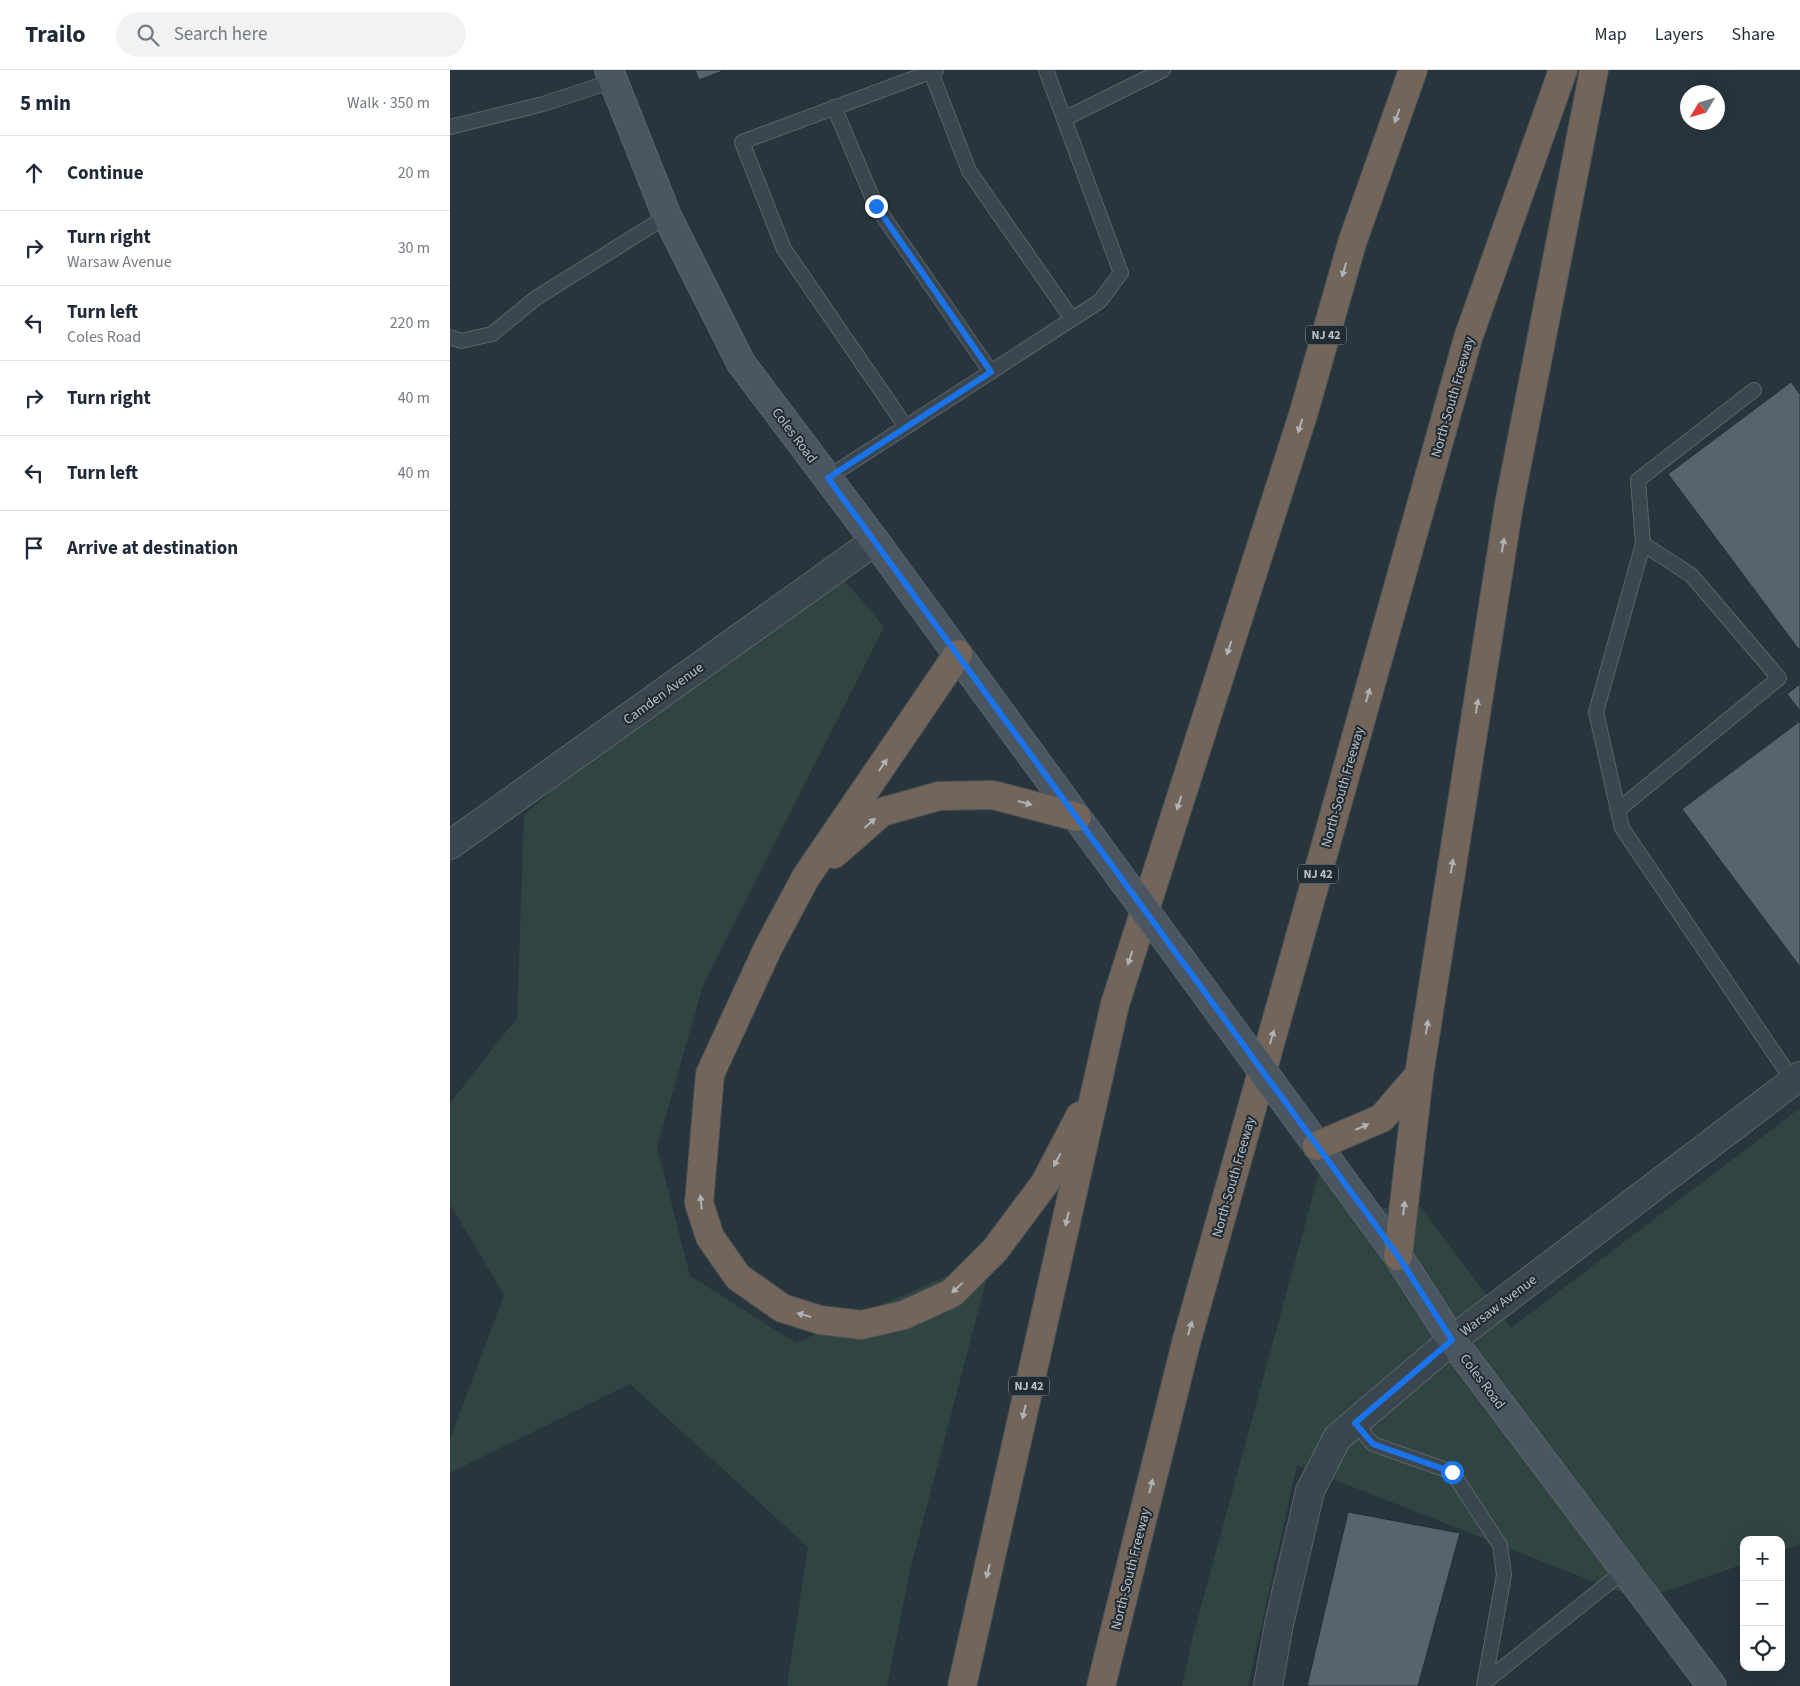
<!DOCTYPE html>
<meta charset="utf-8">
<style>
body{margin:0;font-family:"Source Sans 3",sans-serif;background:#f2f2f3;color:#1f2937}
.controls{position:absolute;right:15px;bottom:15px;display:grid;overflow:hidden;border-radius:10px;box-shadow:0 5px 20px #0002}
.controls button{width:45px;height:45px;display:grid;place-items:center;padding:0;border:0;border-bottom:1px solid #e0e1e3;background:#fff;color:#1f2937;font:25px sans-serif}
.compass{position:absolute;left:1230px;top:15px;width:45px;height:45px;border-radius:50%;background:#fff;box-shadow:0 5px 20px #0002;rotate:232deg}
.stop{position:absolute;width:15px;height:15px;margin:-11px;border:4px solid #1a73e8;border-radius:50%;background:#fff}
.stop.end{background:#1a73e8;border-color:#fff;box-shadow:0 1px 5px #0008}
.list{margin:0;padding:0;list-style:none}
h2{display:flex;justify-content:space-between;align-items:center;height:65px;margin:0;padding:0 20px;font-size:21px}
h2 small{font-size:16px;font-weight:400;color:#747a83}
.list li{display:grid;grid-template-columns:32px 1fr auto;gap:15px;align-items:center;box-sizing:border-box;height:75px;padding:0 20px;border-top:1px solid #e0e1e3}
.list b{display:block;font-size:19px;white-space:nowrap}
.list p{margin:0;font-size:16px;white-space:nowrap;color:#747a83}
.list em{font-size:16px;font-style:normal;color:#747a83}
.icon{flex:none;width:28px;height:28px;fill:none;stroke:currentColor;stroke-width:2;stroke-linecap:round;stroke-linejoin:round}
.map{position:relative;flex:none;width:1350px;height:1616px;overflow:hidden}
header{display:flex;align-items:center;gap:30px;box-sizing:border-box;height:70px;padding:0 25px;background:#fff;border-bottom:1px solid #e0e1e3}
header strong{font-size:24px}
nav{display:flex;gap:28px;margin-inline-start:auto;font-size:18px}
.search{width:350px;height:45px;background:#f2f2f3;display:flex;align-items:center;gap:12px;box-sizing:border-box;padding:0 18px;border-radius:28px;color:#747a83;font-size:19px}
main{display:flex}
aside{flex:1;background:#fff}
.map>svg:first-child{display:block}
.green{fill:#304542}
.building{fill:#57636d;stroke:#232d35}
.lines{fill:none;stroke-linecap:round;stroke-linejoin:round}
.lane-casing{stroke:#5a646b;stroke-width:16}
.street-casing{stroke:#5a646b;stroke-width:30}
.secondary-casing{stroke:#5a646b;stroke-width:30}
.highway-casing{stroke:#475158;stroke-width:30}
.lane{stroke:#3c464e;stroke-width:14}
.street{stroke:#3c464e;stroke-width:28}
.secondary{stroke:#4b5660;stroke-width:28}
.highway{stroke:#73655a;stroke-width:28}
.secondary-bridge-casing{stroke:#5a646b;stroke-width:30;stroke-linecap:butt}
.secondary-bridge{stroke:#4b5660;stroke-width:28}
.oneway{fill:#aeb3b8}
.route{stroke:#1a73e8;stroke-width:6}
.labels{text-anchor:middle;stroke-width:4;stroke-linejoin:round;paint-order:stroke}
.shield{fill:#212b33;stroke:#8b949b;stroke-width:1}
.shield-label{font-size:12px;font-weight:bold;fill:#b9c1c8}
.street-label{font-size:14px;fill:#b9c1c8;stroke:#212b33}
</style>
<header>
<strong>Trailo</strong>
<div class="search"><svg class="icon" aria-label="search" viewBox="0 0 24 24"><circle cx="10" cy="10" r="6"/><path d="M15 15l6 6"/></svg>Search here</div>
<nav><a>Map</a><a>Layers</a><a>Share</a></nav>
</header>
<main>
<aside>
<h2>5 min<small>Walk · 350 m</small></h2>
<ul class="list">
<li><svg class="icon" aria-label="ahead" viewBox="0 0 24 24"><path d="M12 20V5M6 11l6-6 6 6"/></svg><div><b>Continue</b></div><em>20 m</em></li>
<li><svg class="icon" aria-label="right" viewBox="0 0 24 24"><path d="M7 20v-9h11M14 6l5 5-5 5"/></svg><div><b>Turn right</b><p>Warsaw Avenue</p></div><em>30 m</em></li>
<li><svg class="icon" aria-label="left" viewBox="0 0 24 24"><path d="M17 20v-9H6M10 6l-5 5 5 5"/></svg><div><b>Turn left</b><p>Coles Road</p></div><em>220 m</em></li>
<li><svg class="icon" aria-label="right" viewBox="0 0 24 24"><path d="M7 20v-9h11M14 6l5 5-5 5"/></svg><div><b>Turn right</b></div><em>40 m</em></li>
<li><svg class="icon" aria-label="left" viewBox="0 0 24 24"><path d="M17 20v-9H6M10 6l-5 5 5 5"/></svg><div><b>Turn left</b></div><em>40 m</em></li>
<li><svg class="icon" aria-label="arrive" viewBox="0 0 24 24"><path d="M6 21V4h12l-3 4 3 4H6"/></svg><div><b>Arrive at destination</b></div></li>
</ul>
</aside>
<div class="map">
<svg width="1350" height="1616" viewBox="0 0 1350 1616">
<rect width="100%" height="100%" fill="#28353d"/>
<g class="green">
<polygon points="375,487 434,557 253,915 207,1077 240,1206 346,1273 543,1185 460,1500 437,1616 337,1616 358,1477 180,1314 0,1403 0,1369 54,1225 0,1134 0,1033 67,948 74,745"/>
<polygon points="1350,1038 1350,1474 1331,1481 1331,1470 1294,1470 1294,1494 1190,1530 847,1395 798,1616 732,1616 743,1566 871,1096 904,1139 970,1136 1061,1258"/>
</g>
<g class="building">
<polygon points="245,0 275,0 249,10"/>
<polygon points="1341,312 1350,324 1350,581 1218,404"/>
<polygon points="1350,614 1350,641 1337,624"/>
<polygon points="1350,651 1350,897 1232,739"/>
<polygon points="898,1442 1010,1463 968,1616 857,1616"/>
</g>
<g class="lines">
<g class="lane-casing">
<g id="lane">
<polyline points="481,2 519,101 622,249"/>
<polyline points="384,37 426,136 541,302"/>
<polyline points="614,49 713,0"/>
<polyline points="0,57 93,34 163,11"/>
<polyline points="0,267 11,271 42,264 86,228 217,146"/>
<polyline points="1304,320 1188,410 1193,474 1146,642 1172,758 1343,1011"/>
<polyline points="456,357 334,179 292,72 486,0"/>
<polyline points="377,408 650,231 671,203 596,0"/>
<polyline points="1168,740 1329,608 1241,505 1193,474"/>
<polyline points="905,1353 923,1374 1002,1402 1050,1475 1054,1505 1034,1616"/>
<polyline points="1035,1612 1175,1500"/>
</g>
</g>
<g class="street-casing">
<g id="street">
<polyline points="0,775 425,471"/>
<polyline points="818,1616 829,1554 860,1421 887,1368 1002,1270 1350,1006"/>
</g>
</g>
<g class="secondary-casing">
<g id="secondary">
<polyline points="159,0 217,146 291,293 425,471 661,794"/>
<polyline points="839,1037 948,1186 1002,1270 1262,1616"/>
</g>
</g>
<g class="highway-casing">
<g id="highway">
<polyline points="508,584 356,807 318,878 260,1004 249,1133 260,1167 288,1207 332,1238 370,1250 411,1255 454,1245 502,1223 545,1180 595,1113 630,1046"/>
<polyline points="384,784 432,742 489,726 543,725 627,747"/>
<polyline points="867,1076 932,1048 969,1005"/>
<polyline points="948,1186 969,1005 1059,435 1144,0"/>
<polyline points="512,1616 665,934 853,345 902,173 963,0"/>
<polyline points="651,1616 736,1273 1018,268 1113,0"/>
</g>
</g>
<use href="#lane" class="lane"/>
<use href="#street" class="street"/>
<use href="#secondary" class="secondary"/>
<use href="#highway" class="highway"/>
<g class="secondary-bridge-casing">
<polyline id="secondary-bridge" points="661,794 839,1037"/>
</g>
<use href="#secondary-bridge" class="secondary-bridge"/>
</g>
<defs><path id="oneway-solid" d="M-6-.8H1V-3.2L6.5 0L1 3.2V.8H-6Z" transform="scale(1.25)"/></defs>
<g class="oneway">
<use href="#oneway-solid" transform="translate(947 46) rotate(109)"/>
<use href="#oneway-solid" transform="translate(894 200) rotate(106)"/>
<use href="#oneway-solid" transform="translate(850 356) rotate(108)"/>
<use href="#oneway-solid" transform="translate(1053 475) rotate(-81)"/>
<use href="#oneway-solid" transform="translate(779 578) rotate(108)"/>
<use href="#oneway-solid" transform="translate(918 625) rotate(-74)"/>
<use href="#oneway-solid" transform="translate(1027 636) rotate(-81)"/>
<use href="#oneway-solid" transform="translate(433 695) rotate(-56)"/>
<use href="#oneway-solid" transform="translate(575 733) rotate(15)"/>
<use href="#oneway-solid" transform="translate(729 733) rotate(108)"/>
<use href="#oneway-solid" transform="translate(420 753) rotate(-41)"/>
<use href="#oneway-solid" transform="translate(1002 796) rotate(-81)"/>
<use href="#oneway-solid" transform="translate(680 888) rotate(108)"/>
<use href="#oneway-solid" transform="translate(977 957) rotate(-81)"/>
<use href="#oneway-solid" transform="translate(822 967) rotate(-74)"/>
<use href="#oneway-solid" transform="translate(912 1057) rotate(-23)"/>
<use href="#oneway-solid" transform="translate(607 1090) rotate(118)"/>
<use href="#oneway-solid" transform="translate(251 1132) rotate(-96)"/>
<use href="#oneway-solid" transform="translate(954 1138) rotate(-83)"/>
<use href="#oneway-solid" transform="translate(617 1149) rotate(103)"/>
<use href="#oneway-solid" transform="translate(507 1218) rotate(137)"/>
<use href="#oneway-solid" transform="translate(354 1245) rotate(-164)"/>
<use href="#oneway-solid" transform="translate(740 1258) rotate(-74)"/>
<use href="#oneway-solid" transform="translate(574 1342) rotate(103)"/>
<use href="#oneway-solid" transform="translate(701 1416) rotate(-76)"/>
<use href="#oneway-solid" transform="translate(538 1501) rotate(103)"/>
</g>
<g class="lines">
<polyline class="route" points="426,136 541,302 378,408 948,1186 1002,1270 905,1353 923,1374 1002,1402"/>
</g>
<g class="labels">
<g class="shield">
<rect x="856" y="255.5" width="40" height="19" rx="4"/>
<rect x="848" y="794.5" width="40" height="19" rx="4"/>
<rect x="559" y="1306.5" width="40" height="19" rx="4"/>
</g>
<g class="shield-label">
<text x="876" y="269">NJ 42</text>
<text x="868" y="808">NJ 42</text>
<text x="579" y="1320">NJ 42</text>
</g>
<g class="street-label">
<text transform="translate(1002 327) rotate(-74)" y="5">North-South Freeway</text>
<text transform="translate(345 365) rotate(53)" y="5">Coles Road</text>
<text transform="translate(213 623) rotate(-36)" y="5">Camden Avenue</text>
<text transform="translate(892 717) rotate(-74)" y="5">North-South Freeway</text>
<text transform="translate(783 1107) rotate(-74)" y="5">North-South Freeway</text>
<text transform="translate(1048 1235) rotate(-37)" y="5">Warsaw Avenue</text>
<text transform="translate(1033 1311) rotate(53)" y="5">Coles Road</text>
<text transform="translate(680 1499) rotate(-76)" y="5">North-South Freeway</text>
</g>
</g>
</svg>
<div class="controls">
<button>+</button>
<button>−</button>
<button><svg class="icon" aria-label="locate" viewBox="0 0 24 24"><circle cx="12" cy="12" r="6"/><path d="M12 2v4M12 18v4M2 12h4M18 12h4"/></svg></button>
</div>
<svg class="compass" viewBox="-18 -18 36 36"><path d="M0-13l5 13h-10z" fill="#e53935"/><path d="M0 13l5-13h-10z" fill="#747a83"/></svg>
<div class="stop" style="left:1002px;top:1402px"></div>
<div class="stop end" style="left:426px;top:136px"></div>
</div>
</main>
